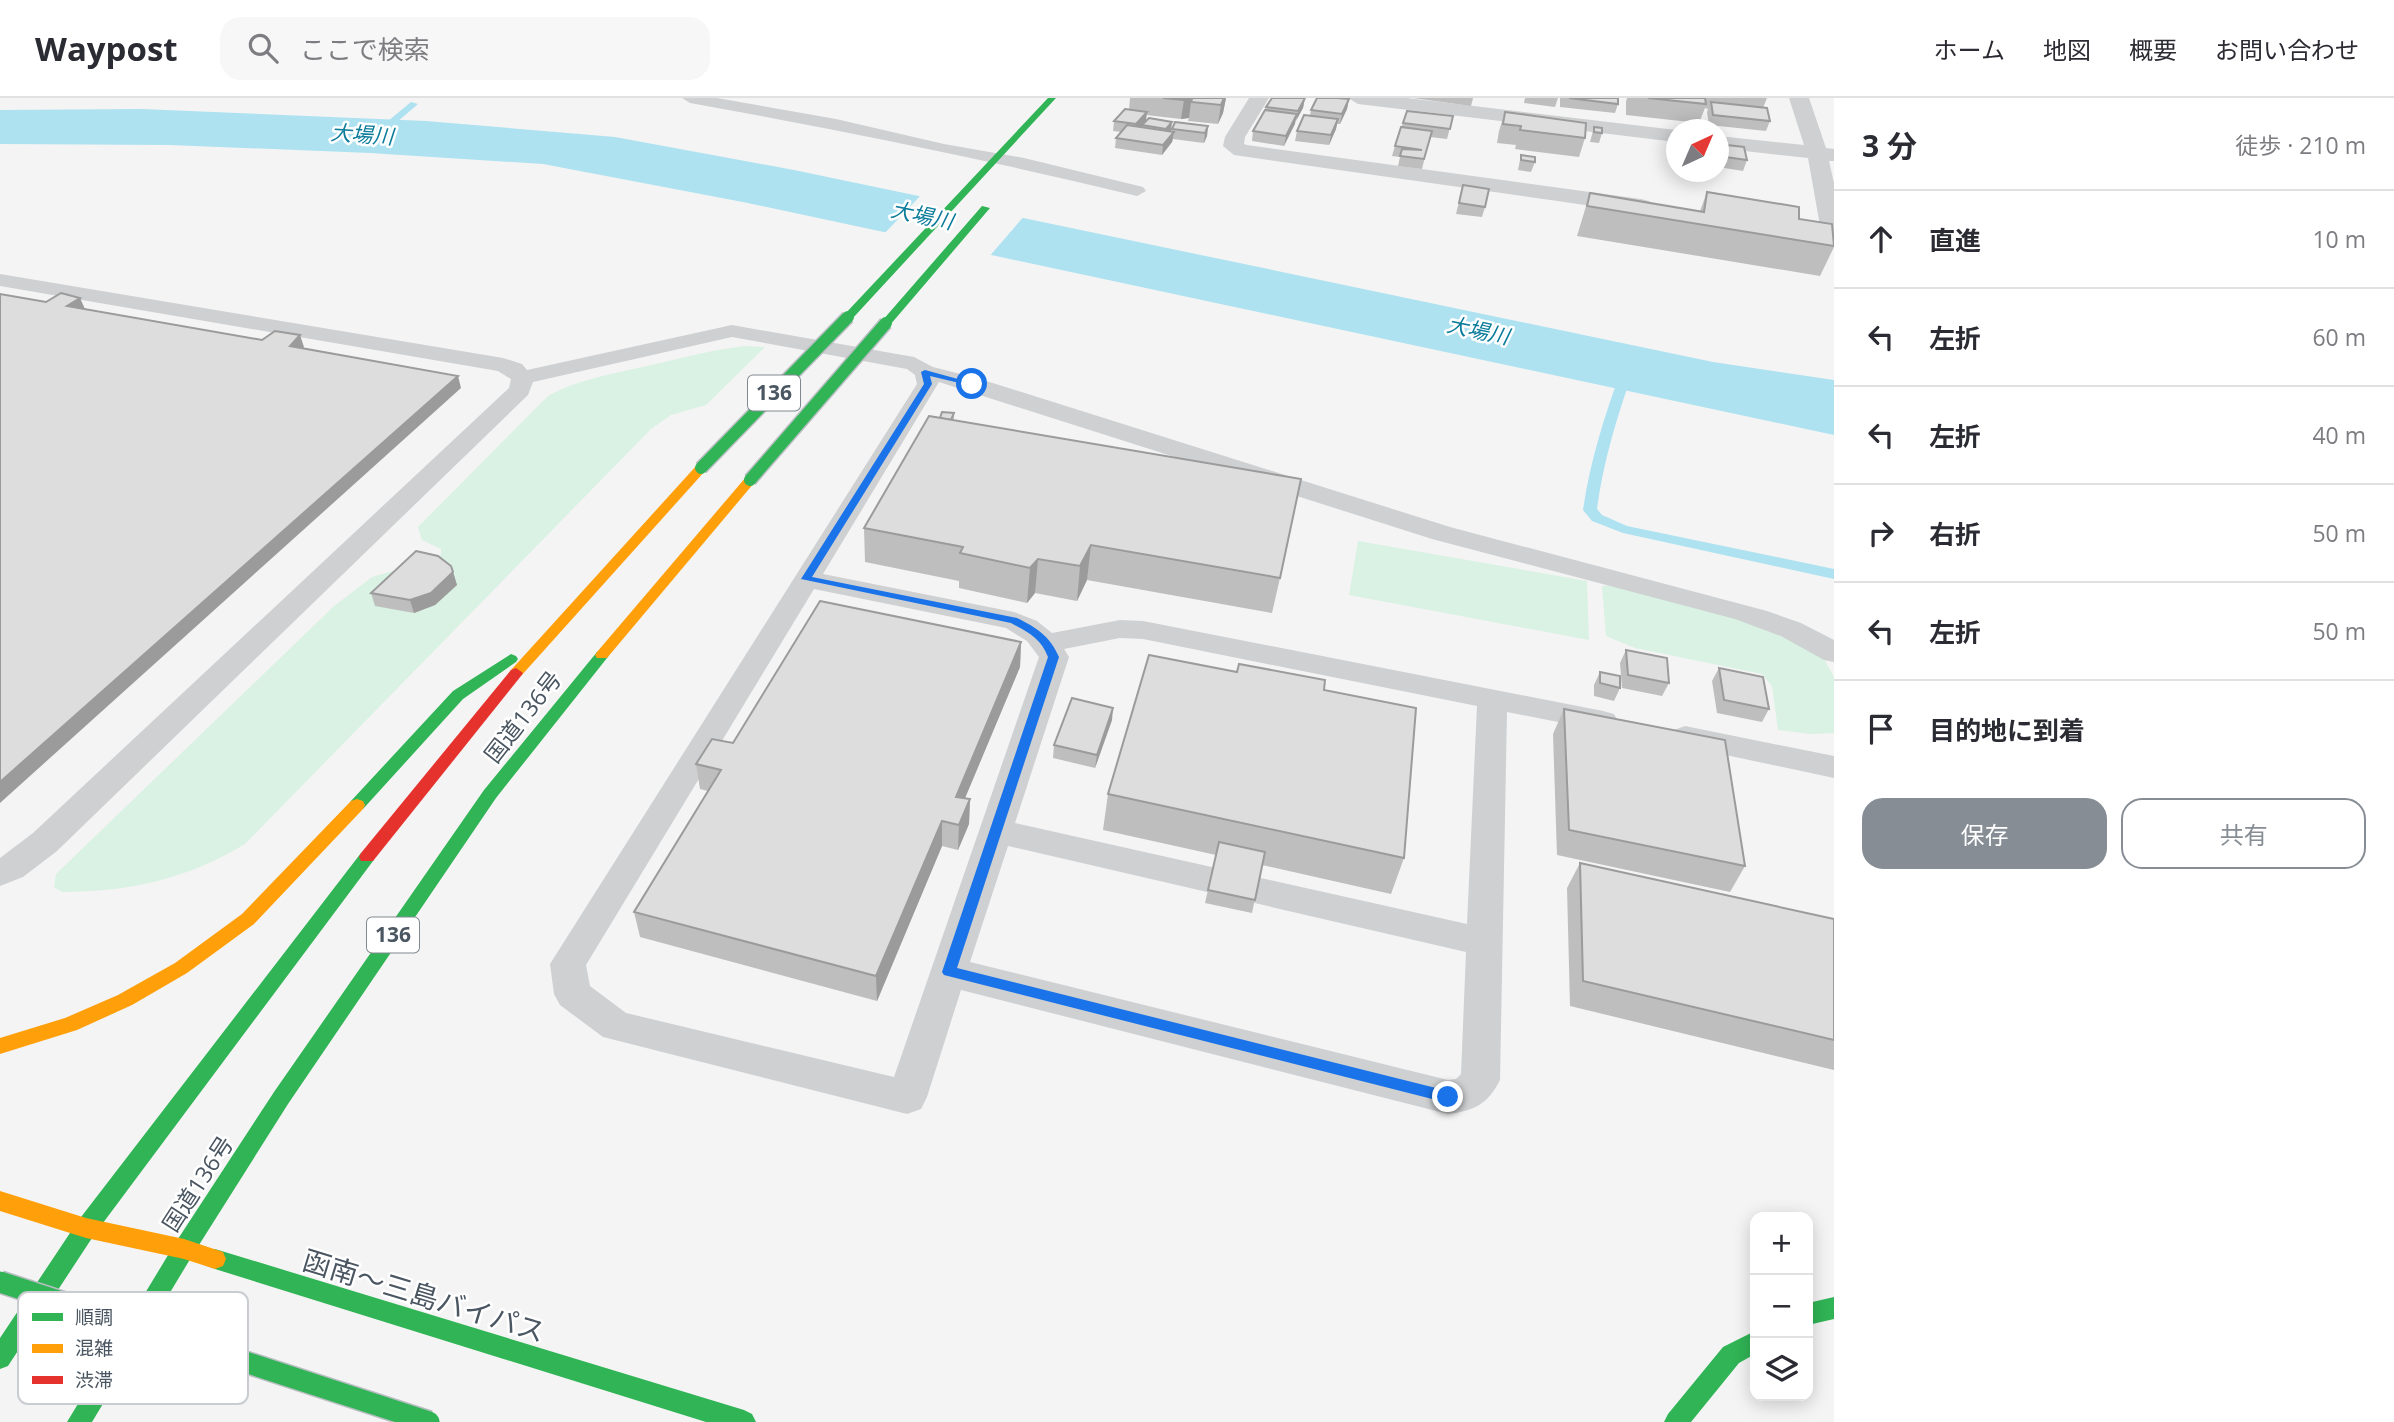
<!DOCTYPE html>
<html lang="ja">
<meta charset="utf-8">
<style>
body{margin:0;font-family:"Open Sans","Noto Sans JP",sans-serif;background:#f7f7f7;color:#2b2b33}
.controls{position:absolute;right:21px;bottom:21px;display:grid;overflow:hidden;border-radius:14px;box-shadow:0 4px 18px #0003}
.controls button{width:63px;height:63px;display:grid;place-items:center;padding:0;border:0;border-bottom:2px solid #e1e1e2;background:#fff;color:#2b2b33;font:35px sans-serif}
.compass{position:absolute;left:1666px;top:21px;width:63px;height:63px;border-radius:50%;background:#fff;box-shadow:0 4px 18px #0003;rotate:44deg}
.stop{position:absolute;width:21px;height:21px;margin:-16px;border:5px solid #1a73e8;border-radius:50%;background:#fff}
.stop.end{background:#1a73e8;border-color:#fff;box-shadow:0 2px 7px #0008}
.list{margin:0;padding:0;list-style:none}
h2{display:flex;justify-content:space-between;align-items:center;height:91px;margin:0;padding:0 28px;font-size:30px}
h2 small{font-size:23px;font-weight:400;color:#7c7c81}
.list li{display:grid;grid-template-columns:46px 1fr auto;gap:21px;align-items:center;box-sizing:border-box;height:98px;padding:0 28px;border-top:2px solid #e1e1e2}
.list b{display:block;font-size:26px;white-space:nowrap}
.list em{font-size:23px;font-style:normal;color:#7c7c81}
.actions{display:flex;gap:14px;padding:21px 28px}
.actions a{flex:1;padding:16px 0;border:2px solid #868d94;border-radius:21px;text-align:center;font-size:24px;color:#868d94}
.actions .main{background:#868d94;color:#fff}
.icon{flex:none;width:38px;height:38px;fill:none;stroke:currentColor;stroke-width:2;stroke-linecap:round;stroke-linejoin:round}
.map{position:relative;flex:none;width:1834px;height:1324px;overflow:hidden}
header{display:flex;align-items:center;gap:42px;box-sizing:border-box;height:98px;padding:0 35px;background:#fff;border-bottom:2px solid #e1e1e2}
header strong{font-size:33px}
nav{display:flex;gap:38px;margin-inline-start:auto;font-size:24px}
.search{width:490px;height:63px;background:#f7f7f7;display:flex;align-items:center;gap:18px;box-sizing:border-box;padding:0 24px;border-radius:21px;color:#7c7c81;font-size:26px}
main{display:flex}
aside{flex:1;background:#fff}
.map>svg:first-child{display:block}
.green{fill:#d9f2e3}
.water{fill:#aee2f0}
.pier{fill:#f4f4f4}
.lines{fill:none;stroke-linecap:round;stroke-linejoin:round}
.stream{fill:#aee2f0;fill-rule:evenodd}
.lane{fill:#ced0d2;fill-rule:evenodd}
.street{fill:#ced0d2;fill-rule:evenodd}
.fast{fill:#30b455;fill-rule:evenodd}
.slow{fill:#ff9f0a;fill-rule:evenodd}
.jam{fill:#e5322d;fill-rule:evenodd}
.fast-bridge-far1-casing{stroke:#b9bec3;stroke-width:15;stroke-linecap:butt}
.fast-bridge-casing{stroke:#b9bec3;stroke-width:24;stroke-linecap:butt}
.fast-bridge-far1{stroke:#30b455;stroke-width:12}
.fast-bridge{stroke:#30b455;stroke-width:21}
.wall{fill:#bebebf}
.shaded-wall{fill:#9b9b9b}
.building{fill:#ddddde;stroke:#9b9b9b;stroke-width:2}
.route{fill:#1a73e8}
.labels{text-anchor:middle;stroke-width:5;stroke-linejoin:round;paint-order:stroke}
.far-water-label{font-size:21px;font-style:italic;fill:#0c7c9b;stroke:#fff}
.shield{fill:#fff;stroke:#808990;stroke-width:2}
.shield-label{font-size:21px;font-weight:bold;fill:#4a5661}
.street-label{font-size:23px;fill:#4a5661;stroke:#fff}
.near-street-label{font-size:28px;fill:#4a5661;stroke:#fff}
.key{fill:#fff;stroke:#c9ccd0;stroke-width:2}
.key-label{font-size:19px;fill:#4a5661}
</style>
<header>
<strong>Waypost</strong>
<div class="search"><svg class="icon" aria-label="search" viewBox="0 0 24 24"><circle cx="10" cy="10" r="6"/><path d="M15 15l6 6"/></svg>ここで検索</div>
<nav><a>ホーム</a><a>地図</a><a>概要</a><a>お問い合わせ</a></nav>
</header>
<main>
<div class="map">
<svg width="1834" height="1324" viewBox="0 0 1834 1324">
<rect width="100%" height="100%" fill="#f4f4f4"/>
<g class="green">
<path d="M745,248L765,249L706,307L671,317L651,331L245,746C188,781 128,794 62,794L54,789L56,776L333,509L372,479L435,461L441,457V451L422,442L418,429L548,298C576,282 611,276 643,269C677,261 711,252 745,248Z"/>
<polygon points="1358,443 1587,483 1589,542 1349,497"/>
<polygon points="1615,487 1777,530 1824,561 1834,579 1834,635 1811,636 1778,632 1772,588 1762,576 1635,550 1606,538 1602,488"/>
</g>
<polygon class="water" points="141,11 426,23 615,39 794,72 1713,264 1834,282 1834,337 748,105 543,66 370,55 170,47 0,46 0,12"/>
<polygon class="pier" points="923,95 1025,117 988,160 883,137"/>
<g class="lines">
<g class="stream">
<polygon points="411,4 418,6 382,37 376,37 376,33"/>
<path d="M1628,266L1634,270C1618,316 1603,363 1597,411L1602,417L1627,428L1834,471V481L1623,435L1592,423L1583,412C1590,363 1605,316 1622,270Z"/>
</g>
<g class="lane">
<path d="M682,0H717L836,21L944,46L1024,60L1143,89L1146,93L1137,98C989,62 840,32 690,5Z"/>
<path d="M0,176L503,260L522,266L527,272L732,227L914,259L933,269L980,281L1450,429L1767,513L1801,525L1834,542V564L1824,562L1781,538L1735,521L1432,441L939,284L823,476L1014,514L1037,523L1052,535L1120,522L1143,523L1603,613L1614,616L1618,623L1614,630L1603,633L1507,614L1500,982C1488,1006 1474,1013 1448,1016L961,892L927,999L921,1011L907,1016L603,939L560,907L554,896L550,866L917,286L915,277L907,271L732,239L533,284L528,297L57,753L23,779L0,788V760L33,735L509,290L511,281L498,273L0,188ZM814,491L1006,530L1027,543L1039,559L894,979L626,915L590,888L586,867ZM1120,540L1143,541L1477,608L1467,826L1015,725L1069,559L1064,551ZM1008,748L1466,854L1461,976L1456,981L1448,982L970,864Z"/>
<polygon points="1685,628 1834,658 1834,680 1674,646 1670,639 1674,632"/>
</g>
<g class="street">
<polygon points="1249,0 1269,0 1245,39 1244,46 1247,47 1641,101 1649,103 1652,108 1649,113 1641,115 1234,57 1223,48 1225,39"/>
<polygon points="1348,0 1407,0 1676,32 1676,44 1358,6"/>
<polygon points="1789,0 1809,0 1826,50 1834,51 1834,63 1829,63 1834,85 1834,146 1826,144 1822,139 1808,60 1718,50 1718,38 1804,47"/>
</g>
<g class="fast">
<polygon points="1048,0 1056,0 852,221 844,221 844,217"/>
<polygon points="982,108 990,110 890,227 882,227 882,223"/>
<polygon points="602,552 607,554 609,557 607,560 496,700 288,1006 192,1158 92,1324 67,1324 176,1144 274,994 484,692 597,554"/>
<polygon points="511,556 516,558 518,561 516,564 463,601 363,711 351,711 349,707 351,703 453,593"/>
<polygon points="367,753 373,755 375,759 373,763 94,1137 8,1268 0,1271 0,1240 78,1123 361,755"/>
<polygon points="215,1151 744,1312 752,1316 756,1324 706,1324 215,1171 207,1168 204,1161 207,1154"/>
<polygon points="1834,1199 1834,1221 1808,1227 1808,1205"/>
<polygon points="1755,1233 1755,1256 1739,1265 1691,1324 1664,1324 1668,1316 1723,1249"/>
</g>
<g class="slow">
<polygon points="701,366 707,370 705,373 521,578 511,578 509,575 511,572 697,367"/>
<polygon points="750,378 754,379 754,385 607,560 597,560 595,557 597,554 746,379"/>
<polygon points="357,701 363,703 365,707 363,711 254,826 187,875 132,907 77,932 0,956 0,940 65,920 118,897 175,865 242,816 351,703"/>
<polygon points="0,1093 86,1120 184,1141 223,1154 226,1161 223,1168 215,1171 184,1161 86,1140 0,1113"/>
</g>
<polygon class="jam" points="516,570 523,575 521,578 373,763 361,763 359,759 361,755 511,572"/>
<g class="fast-bridge-far1-casing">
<g id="fast-bridge-far1">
<polyline points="701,370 848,219"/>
<polyline points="750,382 886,225"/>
</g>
</g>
<g class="fast-bridge-casing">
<polyline id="fast-bridge" points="0,1184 429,1324"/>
</g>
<use href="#fast-bridge-far1" class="fast-bridge-far1"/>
<use href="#fast-bridge" class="fast-bridge"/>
</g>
<g class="wall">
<polygon points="1130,0 1226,0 1223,15 1218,26 1188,23 1189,20 1181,21 1146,17 1146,24 1149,20 1171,34 1172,31 1208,28 1207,38 1204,45 1173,41 1172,44 1162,57 1115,50 1116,40 1121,34 1113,33 1114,23 1129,12"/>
<polygon points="1305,0 1303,10 1295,23 1284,48 1252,43 1253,33 1266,9"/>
<polygon points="1413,0 1473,0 1471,8"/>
<polygon points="1525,0 1558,0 1555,9 1524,5"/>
<polygon points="1560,0 1618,0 1618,6 1615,15 1560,9"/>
<polygon points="1627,0 1767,0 1763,10 1770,23 1766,33 1709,27 1707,14 1708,11 1705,10 1699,25 1626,17 1626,4"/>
<polygon points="1349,1 1347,11 1340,26 1337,26 1336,31 1329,47 1295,43 1297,33 1310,18 1311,12"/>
<polygon points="1407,13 1453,18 1447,41 1430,39 1422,71 1398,68 1400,59 1392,58 1395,48"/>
<polygon points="1505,14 1585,40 1579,59 1515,51 1516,47 1497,45 1499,33"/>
<polygon points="1594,29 1602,35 1599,45 1590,44"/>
<polygon points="1718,46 1747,62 1743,73 1718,69"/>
<polygon points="1521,57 1535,64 1531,74 1518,72"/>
<polygon points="1463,87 1485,109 1482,119 1456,116"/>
<polygon points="1707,94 1799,121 1832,126 1834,149 1820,178 1577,138 1590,95 1700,113"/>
<polygon points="954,315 954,323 1280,480 1272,515 1087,482 1077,503 1035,495 1027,505 959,490 959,483 865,464 864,430 940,320"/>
<polygon points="453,474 457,487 435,507 414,515 375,508 371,495"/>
<polygon points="1021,544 1020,569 965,700 970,701 969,726 958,752 942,748 877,903 640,839 634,814 708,693 700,691 696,666 733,645"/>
<polygon points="1626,552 1669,585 1662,598 1622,590 1620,565"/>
<polygon points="1719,570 1769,611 1762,624 1717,615 1712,583"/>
<polygon points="1600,574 1620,590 1614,603 1594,598 1594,587"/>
<polygon points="1324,592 1404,760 1391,796 1262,767 1252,815 1205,805 1216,757 1103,732 1108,696"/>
<polygon points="1564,611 1745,768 1730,794 1557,757 1553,636"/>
<polygon points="1112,622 1095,670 1053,660 1054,647"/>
<polygon points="1580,765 1834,821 1834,972 1570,908 1567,790"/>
</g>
<g class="shaded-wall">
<polygon points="1224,0 1226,0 1223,15 1218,26 1221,7"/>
<polygon points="1305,0 1303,10 1296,23 1298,13"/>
<polygon points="1192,1 1191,4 1189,20 1181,21 1184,2"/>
<polygon points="1349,1 1347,11 1340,26 1342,16"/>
<polygon points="1147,14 1146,24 1135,36 1136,26"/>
<polygon points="1297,16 1295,26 1284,48 1286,38"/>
<polygon points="1338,21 1336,31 1329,47 1331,37"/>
<polygon points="1172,24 1171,34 1164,41 1166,31"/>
<polygon points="1208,28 1207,38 1204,45 1205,35"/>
<polygon points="1174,34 1172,44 1162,57 1163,47"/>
<polygon points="80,200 85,211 67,208"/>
<polygon points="300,237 304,249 294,259 290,248"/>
<polygon points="458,278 461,290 0,705 0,684"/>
<polygon points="1091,447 1087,482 1077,503 1080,468"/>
<polygon points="1038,461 1035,495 1027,505 1030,470"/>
<polygon points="453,474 457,487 435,507 414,515 410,502"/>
<polygon points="1021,544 1020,569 955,724 956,699"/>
<polygon points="1113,610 1112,622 1095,670 1097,657"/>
<polygon points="970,701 969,726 958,752 959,727"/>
<polygon points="942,723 942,748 877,903 876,878"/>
</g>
<g class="building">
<polygon points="1163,0 1224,0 1221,7 1191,4 1192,1 1184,2"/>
<polygon points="1272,0 1305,0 1298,13 1266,9"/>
<polygon points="1317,0 1337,0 1349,1 1342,16 1311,12"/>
<polygon points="1569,0 1618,0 1618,6"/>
<polygon points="1648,0 1705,0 1706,6"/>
<polygon points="1711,4 1767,10 1770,23 1713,17"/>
<polygon points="1125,11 1147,14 1136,26 1114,23"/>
<polygon points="1265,12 1297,16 1286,38 1253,33"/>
<polygon points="1407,13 1453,18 1450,31 1403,25"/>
<polygon points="1505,14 1586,25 1585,40 1520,32 1521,28 1503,26"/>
<polygon points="1304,17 1338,21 1331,37 1297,33"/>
<polygon points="1149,20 1172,24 1166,31 1142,27"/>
<polygon points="1175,24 1208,28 1205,35 1172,31"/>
<polygon points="1127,27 1174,34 1163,47 1116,40"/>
<polygon points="1401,29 1432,33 1424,61 1400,58 1402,51 1422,52 1395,48"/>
<polygon points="1594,29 1602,30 1602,35 1594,34"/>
<polygon points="1718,46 1744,49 1747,62 1718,58"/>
<polygon points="1521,57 1535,59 1535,64 1521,62"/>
<polygon points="1463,87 1489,91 1485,109 1459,105"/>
<polygon points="1707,94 1799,109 1799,121 1832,126 1834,148 1587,108 1590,95 1704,114"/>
<polygon points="61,195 80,200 67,208 262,242 275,233 300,237 290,248 458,278 0,684 0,196 46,204"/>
<polygon points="942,314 954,315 951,322 940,320"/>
<polygon points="929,318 1301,381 1280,480 1091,447 1080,468 1038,461 1030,470 960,455 963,449 864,430"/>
<polygon points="416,453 438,458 451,468 453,474 431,495 410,502 371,495"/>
<polygon points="820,503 1021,544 956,699 970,701 959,727 942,723 876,878 634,814 721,672 696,666 712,641 733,645"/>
<polygon points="1626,552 1667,560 1669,585 1628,577"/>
<polygon points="1149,557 1237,574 1239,566 1325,582 1324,592 1416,610 1404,760 1108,696"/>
<polygon points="1719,570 1763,579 1769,611 1724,602"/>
<polygon points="1600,574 1620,578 1620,590 1600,585"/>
<polygon points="1072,600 1113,610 1097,657 1054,647"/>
<polygon points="1564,611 1725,642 1745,768 1569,732"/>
<polygon points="1219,744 1265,754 1255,802 1208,792"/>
<polygon points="1580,765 1834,821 1834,942 1583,883"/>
</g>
<path class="route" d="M925,272L976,286L972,288L930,278L932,286L812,479L1017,520C1037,530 1050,538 1059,559L957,870L1448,993L1454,995V1003L1448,1005L944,877L942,874L1048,559C1041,540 1028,534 1011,525L801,481L924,286L921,274Z"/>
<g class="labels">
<g class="far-water-label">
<text transform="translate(362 37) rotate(4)" y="7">大場川</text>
<text transform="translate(922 118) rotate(12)" y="7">大場川</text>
<text transform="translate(1478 233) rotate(12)" y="7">大場川</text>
</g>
<g class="shield">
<rect x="748" y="277.5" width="52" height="35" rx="5"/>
<rect x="367" y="819.5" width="52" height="35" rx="5"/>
</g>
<g class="shield-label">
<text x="774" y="302">136</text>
<text x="393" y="844">136</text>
</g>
<g class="street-label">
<text transform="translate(523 619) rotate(-52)" y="8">国道136号</text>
<text transform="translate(198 1086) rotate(-57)" y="8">国道136号</text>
</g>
<g class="near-street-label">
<text transform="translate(424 1198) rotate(17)" y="10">函南～三島バイパス</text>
</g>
</g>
<rect x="18" y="1194" width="230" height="112" rx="10" class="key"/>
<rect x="32" y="1215" width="31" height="8" fill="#30b455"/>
<rect x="32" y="1246" width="31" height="9" fill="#ff9f0a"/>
<rect x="32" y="1278" width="31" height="8" fill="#e5322d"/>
<g class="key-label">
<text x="75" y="1226">順調</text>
<text x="75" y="1257">混雑</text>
<text x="75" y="1289">渋滞</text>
</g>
</svg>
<div class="controls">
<button>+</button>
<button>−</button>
<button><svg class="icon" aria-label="layers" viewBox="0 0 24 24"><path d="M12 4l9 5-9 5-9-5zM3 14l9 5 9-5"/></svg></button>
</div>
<svg class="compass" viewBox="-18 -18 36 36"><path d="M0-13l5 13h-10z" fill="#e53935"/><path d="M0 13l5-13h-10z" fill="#7c7c81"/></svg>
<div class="stop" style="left:972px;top:286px"></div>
<div class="stop end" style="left:1448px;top:999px"></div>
</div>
<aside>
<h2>3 分<small>徒歩 · 210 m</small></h2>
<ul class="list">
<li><svg class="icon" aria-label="ahead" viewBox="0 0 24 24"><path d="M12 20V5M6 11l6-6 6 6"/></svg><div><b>直進</b></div><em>10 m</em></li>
<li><svg class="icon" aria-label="left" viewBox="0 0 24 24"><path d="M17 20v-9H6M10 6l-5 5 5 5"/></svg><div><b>左折</b></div><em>60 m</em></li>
<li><svg class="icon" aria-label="left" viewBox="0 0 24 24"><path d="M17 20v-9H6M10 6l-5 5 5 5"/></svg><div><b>左折</b></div><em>40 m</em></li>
<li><svg class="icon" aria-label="right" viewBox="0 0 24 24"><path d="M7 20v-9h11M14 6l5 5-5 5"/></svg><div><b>右折</b></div><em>50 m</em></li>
<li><svg class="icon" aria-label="left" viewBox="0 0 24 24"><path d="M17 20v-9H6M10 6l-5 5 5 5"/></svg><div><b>左折</b></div><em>50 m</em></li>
<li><svg class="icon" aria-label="arrive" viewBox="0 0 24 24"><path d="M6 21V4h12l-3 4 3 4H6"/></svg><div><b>目的地に到着</b></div></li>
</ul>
<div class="actions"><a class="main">保存</a><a>共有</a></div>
</aside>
</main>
